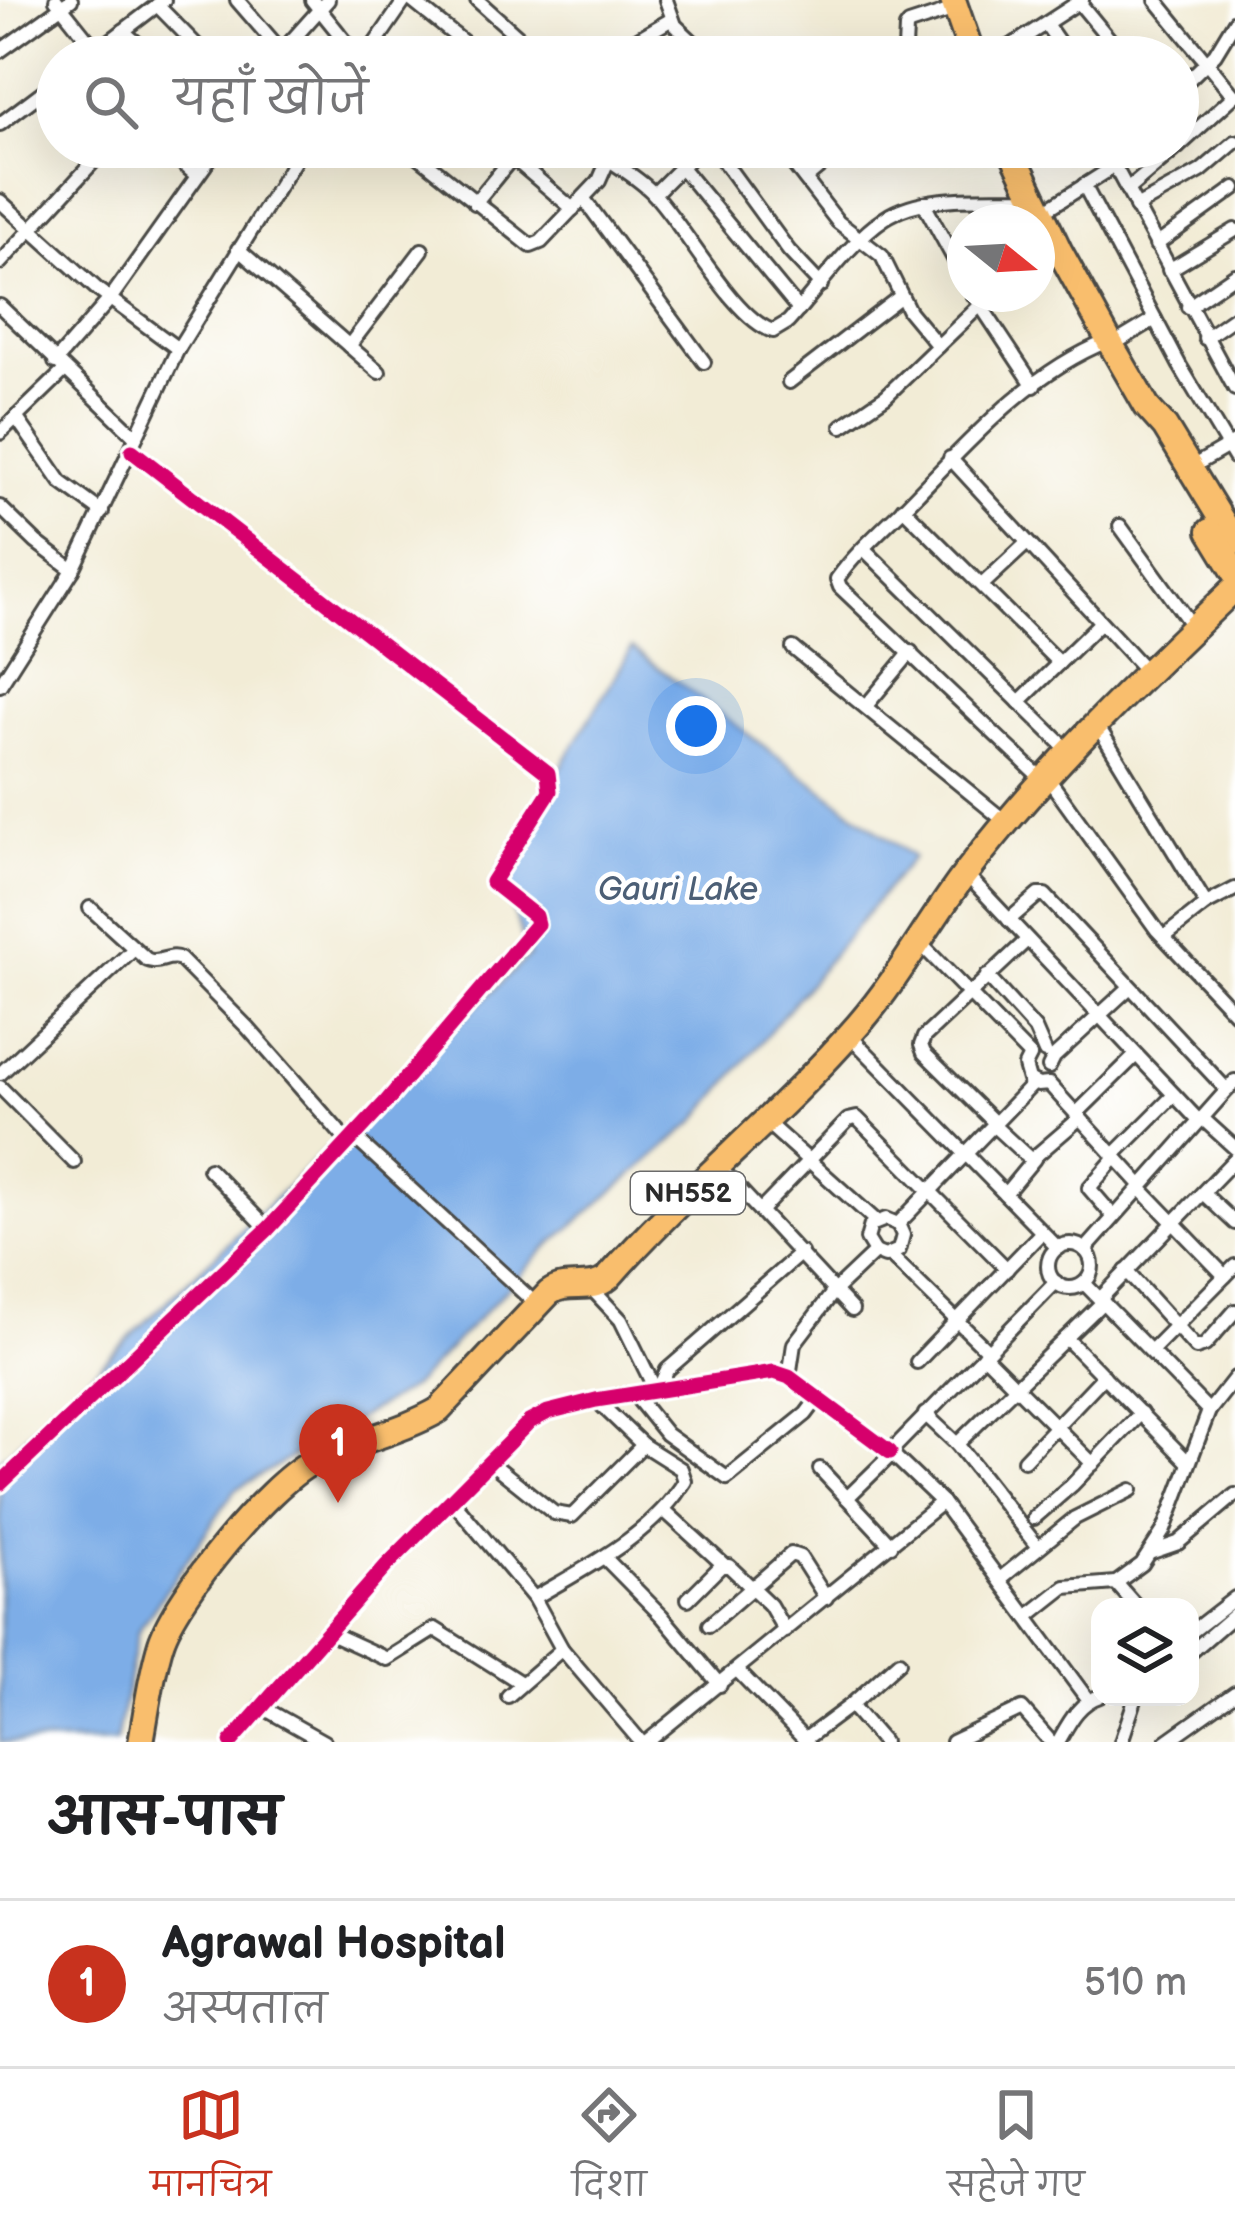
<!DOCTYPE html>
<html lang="hi">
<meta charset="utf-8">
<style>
body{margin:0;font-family:"Balsamiq Sans","Playpen Sans Deva",sans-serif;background:#f2f2f2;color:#202124}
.controls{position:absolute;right:36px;bottom:36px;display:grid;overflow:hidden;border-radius:24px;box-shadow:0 12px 48px #0002}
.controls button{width:108px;height:108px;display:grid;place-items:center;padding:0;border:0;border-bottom:3px solid #e0e0e0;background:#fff;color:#202124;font:60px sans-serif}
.compass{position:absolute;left:947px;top:204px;width:108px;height:108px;border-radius:50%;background:#fff;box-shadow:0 12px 48px #0002;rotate:108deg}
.you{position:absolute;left:696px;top:726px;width:42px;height:42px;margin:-30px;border:9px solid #fff;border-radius:50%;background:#1a73e8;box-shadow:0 0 0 18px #1a73e833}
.badge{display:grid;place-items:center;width:78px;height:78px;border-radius:50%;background:#c8321e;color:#fff;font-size:39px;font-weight:700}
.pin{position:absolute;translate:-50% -99px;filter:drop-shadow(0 3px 6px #0008)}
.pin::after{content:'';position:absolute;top:63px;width:42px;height:36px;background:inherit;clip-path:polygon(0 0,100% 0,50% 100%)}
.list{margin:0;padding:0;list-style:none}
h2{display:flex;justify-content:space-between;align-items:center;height:156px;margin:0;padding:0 48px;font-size:51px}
h2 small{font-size:39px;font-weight:400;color:#757577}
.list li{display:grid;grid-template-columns:78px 1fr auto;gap:36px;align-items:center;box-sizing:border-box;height:168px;padding:0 48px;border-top:3px solid #e0e0e0}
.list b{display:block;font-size:45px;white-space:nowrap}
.list p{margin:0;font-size:39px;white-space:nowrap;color:#757577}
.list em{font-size:39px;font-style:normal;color:#757577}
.icon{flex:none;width:66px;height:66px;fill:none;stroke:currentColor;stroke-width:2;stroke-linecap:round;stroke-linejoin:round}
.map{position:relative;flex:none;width:1235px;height:1742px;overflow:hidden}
.search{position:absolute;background:#fff;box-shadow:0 12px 48px #0002;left:36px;right:36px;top:36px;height:132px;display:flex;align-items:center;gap:30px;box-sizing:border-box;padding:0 42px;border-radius:66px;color:#757577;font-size:45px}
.sheet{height:324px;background:#fff}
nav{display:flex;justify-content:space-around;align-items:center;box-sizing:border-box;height:168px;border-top:3px solid #e0e0e0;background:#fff;font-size:33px;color:#757577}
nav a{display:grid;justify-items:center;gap:6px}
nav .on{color:#c8321e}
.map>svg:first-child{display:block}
.water{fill:#7dade7;stroke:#546c89;stroke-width:3}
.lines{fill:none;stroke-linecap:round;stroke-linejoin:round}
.street-casing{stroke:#494845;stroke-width:18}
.highway-casing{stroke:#494845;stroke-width:30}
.street{stroke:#fff;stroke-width:12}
.highway{stroke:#f9be6d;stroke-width:24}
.cycleway-casing{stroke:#fff;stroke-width:22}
.cycleway{stroke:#d6006c;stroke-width:15}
.labels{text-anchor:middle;stroke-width:9;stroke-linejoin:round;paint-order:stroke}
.shield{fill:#fff;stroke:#6b6b6b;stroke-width:3}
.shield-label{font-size:27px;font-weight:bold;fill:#2b2b2b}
.water-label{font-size:33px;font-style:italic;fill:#4c5f76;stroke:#fff}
</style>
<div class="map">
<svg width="1235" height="1742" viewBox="0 0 1235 1742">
<rect width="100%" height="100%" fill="#fff"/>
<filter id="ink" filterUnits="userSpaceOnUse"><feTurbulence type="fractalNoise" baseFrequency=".00833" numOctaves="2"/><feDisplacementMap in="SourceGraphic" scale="24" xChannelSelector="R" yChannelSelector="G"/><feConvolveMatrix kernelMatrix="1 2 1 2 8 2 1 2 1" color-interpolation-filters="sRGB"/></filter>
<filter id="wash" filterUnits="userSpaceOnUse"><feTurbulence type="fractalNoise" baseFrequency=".004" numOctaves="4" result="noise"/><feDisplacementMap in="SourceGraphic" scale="48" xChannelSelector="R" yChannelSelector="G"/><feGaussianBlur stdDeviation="2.7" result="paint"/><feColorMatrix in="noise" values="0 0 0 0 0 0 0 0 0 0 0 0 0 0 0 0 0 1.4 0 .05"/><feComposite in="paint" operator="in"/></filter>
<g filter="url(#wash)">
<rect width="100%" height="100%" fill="#f2ecd6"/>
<polygon class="water" points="632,648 913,857 695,1122 545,1249 412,1387 235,1490 138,1631 116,1742 0,1742 0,1461 529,956 499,871"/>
</g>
<g filter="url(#ink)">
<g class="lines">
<g class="street-casing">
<g id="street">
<polyline points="56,0 100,55"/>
<polyline points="237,0 282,52"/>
<polyline points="312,0 358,57"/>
<polyline points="411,0 482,57"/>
<polyline points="477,0 541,57"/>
<polyline points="666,0 675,25 709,57"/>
<polyline points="1077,0 1124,57"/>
<polyline points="1156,0 1234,96"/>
<polyline points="157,5 208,57"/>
<polyline points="1046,24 1069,57"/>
<polyline points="123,31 153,57"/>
<polyline points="375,44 391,57"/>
<polyline points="0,51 71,0"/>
<polyline points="89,57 164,0"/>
<polyline points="277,57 328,0"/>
<polyline points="366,57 405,0"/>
<polyline points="607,57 672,19"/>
<polyline points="675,57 696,44"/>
<polyline points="894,57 905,49 906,28 909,24 955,9"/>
<polyline points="979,57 1011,46 1082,0"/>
<polyline points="1178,90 1215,54 1235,21"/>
<polyline points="0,124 57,81"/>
<polyline points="164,147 197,176"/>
<polyline points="407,147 531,246 541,242 599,181 614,147"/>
<polyline points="500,147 573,209"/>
<path d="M591,147C610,162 634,174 651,191C684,224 733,319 773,331L788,322C816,291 851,240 885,218C925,192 987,200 1033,198"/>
<polyline points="713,147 789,251 821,285"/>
<polyline points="780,147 838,222 882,256 909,311 938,346"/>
<polyline points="1178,147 1235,95"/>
<polyline points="1114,165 1235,389"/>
<polyline points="681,167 799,310"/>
<polyline points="805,179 844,147"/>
<polyline points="1084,185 1180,366 1235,458"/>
<polyline points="1127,190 1178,147"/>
<polyline points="654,194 701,147"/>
<polyline points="584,199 704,362"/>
<polyline points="0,201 98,290 178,349"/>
<polyline points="475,203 521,147"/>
<polyline points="924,204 965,279"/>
<polyline points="1136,207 1201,171 1235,142"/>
<polyline points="1041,213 1104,173 1128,147"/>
<polyline points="1156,245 1235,188"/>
<polyline points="238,249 379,372"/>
<polyline points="0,263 107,147"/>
<polyline points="1037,264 1059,250"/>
<polyline points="1169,270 1235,230"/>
<polyline points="973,294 1034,386"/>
<polyline points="0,306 136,437"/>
<polyline points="1188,307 1235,275"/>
<polyline points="1205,338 1235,317"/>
<polyline points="1112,345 1155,319"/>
<polyline points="349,346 422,250"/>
<polyline points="55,362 110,299 218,147"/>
<polyline points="789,382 901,296"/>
<polyline points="16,417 61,482 102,512"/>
<polyline points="842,426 886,396 992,294"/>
<polyline points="0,433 64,371"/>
<polyline points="950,458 1148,673"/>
<polyline points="1190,468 1235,442"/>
<polyline points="0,507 36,542 73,570"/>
<polyline points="903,508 1059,663"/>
<polyline points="1120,526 1193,627"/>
<polyline points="864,549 1068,750"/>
<polyline points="982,585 1027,543"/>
<polyline points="793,648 1006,822"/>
<polyline points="0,685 73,570 178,349 303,147"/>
<polyline points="1019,702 1100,623"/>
<polyline points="866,706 911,652"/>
<polyline points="1096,723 1206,904 1164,937"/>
<polyline points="1047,777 1157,930 1235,1013"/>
<path d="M1043,780L840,587L837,579C856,552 884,528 907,505C967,444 1027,373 1108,341"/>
<polyline points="966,874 1199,1121"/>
<polyline points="1206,904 1235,889"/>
<path d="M90,908L146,959C158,966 168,953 180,959L248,1028L349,1143"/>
<polyline points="1009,920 1038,895 1045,895 1227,1090"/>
<polyline points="918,941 1030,1056"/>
<polyline points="987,976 1035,1029 1045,1052"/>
<polyline points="849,1035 1058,1248"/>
<polyline points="1030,1056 1025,1066 1029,1080 1038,1085 1049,1084 1142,1186"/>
<polyline points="1049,1067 1054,1057 1129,988"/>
<polyline points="0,1074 134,949"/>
<polyline points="0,1087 74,1162"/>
<polyline points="1076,1114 1135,1056"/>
<polyline points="1202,1118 1235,1148"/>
<polyline points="766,1122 876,1221"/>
<polyline points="995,1123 924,1053 921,1045 924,1037 1027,940"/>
<polyline points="993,1125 1031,1160 1080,1118"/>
<polyline points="354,1137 537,1305"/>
<polyline points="1114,1155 1174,1095"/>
<polyline points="719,1167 852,1310"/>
<polyline points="209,1169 268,1229"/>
<polyline points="1140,1188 1225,1276"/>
<polyline points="1203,1193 1235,1223"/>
<polyline points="1005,1194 1034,1159"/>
<polyline points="762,1209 848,1120 857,1118 1007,1269"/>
<polyline points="1114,1217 1089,1188 1116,1157"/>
<polyline points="898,1224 1033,1084"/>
<circle cx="1070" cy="1266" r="22"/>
<polyline points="1085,1250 1235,1081"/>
<polyline points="875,1252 867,1239 871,1225 886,1219 898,1224"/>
<polyline points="890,1255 988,1351"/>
<polyline points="1126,1271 1196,1348 1205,1345 1235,1311"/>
<polyline points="1056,1282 890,1452 942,1502 1088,1700"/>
<polyline points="1084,1283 1209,1411 1235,1378"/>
<polyline points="591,1288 621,1320 655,1389"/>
<polyline points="1100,1299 1235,1159"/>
<polyline points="1066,1338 1189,1463"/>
<polyline points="1151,1351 1235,1266"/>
<polyline points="984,1355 1093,1464"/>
<polyline points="917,1362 1042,1232"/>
<polyline points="789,1377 794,1344 835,1290 875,1252 885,1256 899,1250 903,1235 898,1224"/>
<polyline points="659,1388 667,1370 801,1253"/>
<polyline points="633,1393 666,1434 727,1478 806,1414 818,1398"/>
<polyline points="925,1414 957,1444 1037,1546"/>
<polyline points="957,1444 1103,1302"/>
<polyline points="1024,1460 1104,1376"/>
<polyline points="489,1461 554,1513 572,1516 643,1445"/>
<polyline points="820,1469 891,1545"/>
<polyline points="0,1484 268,1229 385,1103 537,924 535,916 492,882 550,791 548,773 132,451"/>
<polyline points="847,1498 892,1454"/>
<polyline points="452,1500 534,1598 562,1649 641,1742"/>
<polyline points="664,1510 724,1565"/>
<polyline points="1034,1518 1072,1485 1141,1413"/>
<polyline points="1152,1552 1178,1543 1235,1495"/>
<polyline points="604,1557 662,1616 720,1685"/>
<polyline points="1000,1579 1075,1518 1131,1490"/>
<polyline points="1116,1583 1137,1607"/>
<path d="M534,1598C587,1567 652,1535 685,1481L681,1469L643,1445L596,1400"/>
<polyline points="688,1599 721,1566 729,1566 770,1605 785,1631"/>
<polyline points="1027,1617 1065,1587 1116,1583 1142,1564 1164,1530 1209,1411"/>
<polyline points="709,1625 791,1554 800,1557 826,1598"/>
<polyline points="328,1632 387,1659 435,1629 521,1683"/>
<polyline points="1190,1633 1235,1598"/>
<polyline points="1190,1653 1235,1614"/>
<polyline points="737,1670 807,1742"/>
<polyline points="508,1696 562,1649"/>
<polyline points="851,1705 883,1742"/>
<polyline points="260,1706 324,1742"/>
<polyline points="804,1740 851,1705 899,1662"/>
<polyline points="231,1742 387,1565 529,1422 548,1412 596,1400 774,1372 789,1377 890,1452"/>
<polyline points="647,1742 942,1502"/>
<polyline points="952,1742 1022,1709 1051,1742"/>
<path d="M1058,1742C1069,1723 1078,1703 1100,1696"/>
<polyline points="1121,1742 1136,1697"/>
<polyline points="1166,1742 1235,1693"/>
</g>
</g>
<g class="highway-casing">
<g id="highway">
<polyline points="953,0 973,57"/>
<polyline points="1010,147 1059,250 1109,341 1147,407 1165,427 1235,542"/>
<polyline points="1210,531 1235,572"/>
<path d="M141,1742C147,1709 151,1675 161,1643C176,1596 268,1485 312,1462C353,1441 399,1433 439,1410L549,1293C568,1279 590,1293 608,1278C687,1188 781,1114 859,1024C899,978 928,923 965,874C1045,769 1140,679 1235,588"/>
</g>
</g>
<use href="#street" class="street"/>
<use href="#highway" class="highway"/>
<g class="cycleway-casing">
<g id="cycleway">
<polyline points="0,1484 268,1229 385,1103 537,924 535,916 492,882 550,791 548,773 132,451"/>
<polyline points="231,1742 387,1565 529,1422 548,1412 596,1400 774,1372 789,1377 890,1452"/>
</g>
</g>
<use href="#cycleway" class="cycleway"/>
</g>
</g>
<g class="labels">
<rect class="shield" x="631" y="1172" width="114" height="42" rx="9"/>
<g class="shield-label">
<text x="688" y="1202">NH552</text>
</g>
<g class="water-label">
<text x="678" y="900">Gauri Lake</text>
</g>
</g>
</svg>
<div class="controls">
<button><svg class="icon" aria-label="layers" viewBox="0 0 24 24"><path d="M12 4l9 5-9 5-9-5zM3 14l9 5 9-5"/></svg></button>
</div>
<svg class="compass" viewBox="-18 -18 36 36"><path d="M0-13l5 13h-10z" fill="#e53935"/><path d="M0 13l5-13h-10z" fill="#757577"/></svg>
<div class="you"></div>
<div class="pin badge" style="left:338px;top:1503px">1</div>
<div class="search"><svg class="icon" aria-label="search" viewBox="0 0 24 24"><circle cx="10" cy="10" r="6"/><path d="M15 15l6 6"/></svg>यहाँ खोजें</div>
</div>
<section class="sheet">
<h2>आस-पास<small></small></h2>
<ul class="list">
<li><span class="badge">1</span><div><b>Agrawal Hospital</b><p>अस्पताल</p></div><em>510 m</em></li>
</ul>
</section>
<nav>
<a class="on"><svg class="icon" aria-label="map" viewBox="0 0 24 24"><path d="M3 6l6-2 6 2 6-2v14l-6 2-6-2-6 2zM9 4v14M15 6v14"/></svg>मानचित्र</a>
<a><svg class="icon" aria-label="directions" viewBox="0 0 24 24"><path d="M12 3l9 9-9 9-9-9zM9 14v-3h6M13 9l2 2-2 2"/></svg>दिशा</a>
<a><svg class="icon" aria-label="saved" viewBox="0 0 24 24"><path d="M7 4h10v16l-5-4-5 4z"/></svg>सहेजे गए</a>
</nav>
